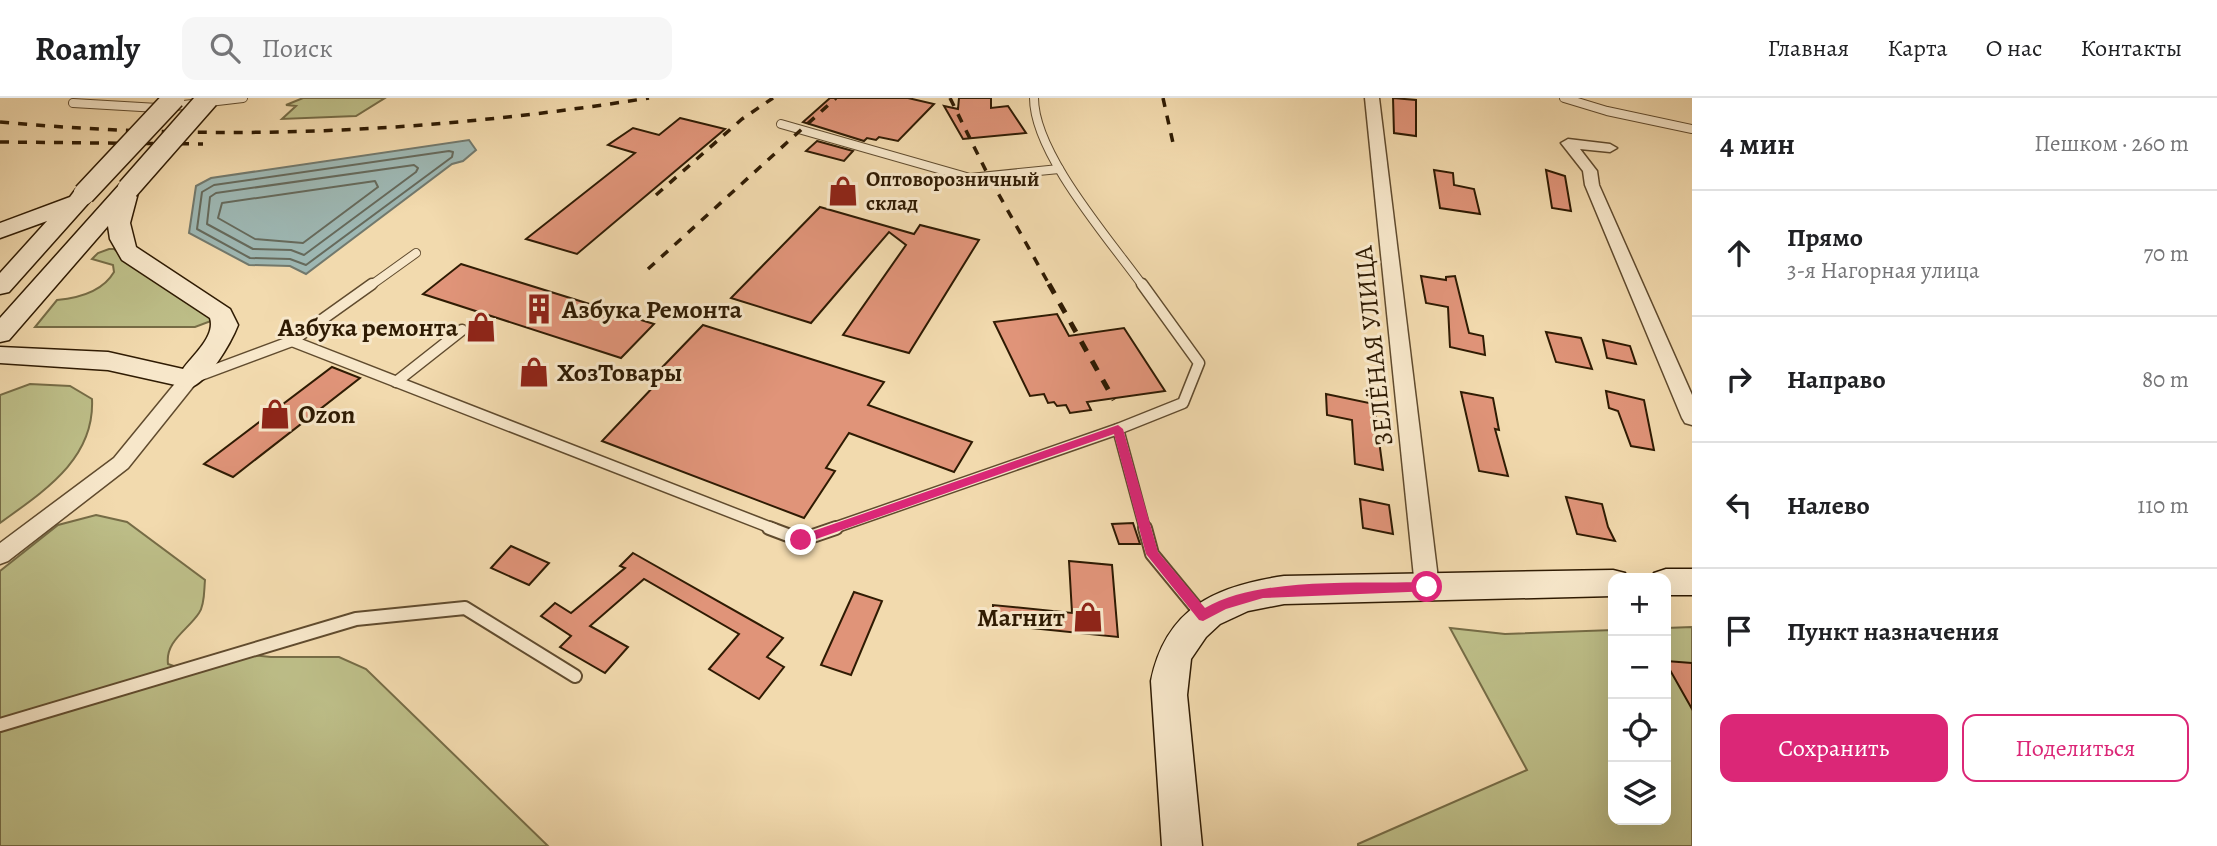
<!DOCTYPE html>
<html lang="ru">
<meta charset="utf-8">
<style>
body{margin:0;font-family:Alegreya,serif;background:#f6f6f6;color:#202124}
.controls{position:absolute;right:21px;bottom:21px;display:grid;overflow:hidden;border-radius:14px;box-shadow:0 7px 28px #0002}
.controls button{width:63px;height:63px;display:grid;place-items:center;padding:0;border:0;border-bottom:2px solid #e0e0e0;background:#fff;color:#202124;font:35px sans-serif}
.stop{position:absolute;width:21px;height:21px;margin:-16px;border:5px solid #db2777;border-radius:50%;background:#fff}
.stop.end{background:#db2777;border-color:#fff;box-shadow:0 2px 7px #0008}
.list{margin:0;padding:0;list-style:none}
h2{display:flex;justify-content:space-between;align-items:center;height:91px;margin:0;padding:0 28px;font-size:30px}
h2 small{font-size:23px;font-weight:400;color:#757577}
.list li{display:grid;grid-template-columns:46px 1fr auto;gap:21px;align-items:center;box-sizing:border-box;height:126px;padding:0 28px;border-top:2px solid #e0e0e0}
.list b{display:block;font-size:26px;white-space:nowrap}
.list p{margin:0;font-size:23px;white-space:nowrap;color:#757577}
.list em{font-size:23px;font-style:normal;color:#757577}
.actions{display:flex;gap:14px;padding:21px 28px}
.actions a{flex:1;padding:16px 0;border:2px solid #db2777;border-radius:14px;text-align:center;font-size:24px;color:#db2777}
.actions .main{background:#db2777;color:#fff}
.icon{flex:none;width:38px;height:38px;fill:none;stroke:currentColor;stroke-width:2;stroke-linecap:round;stroke-linejoin:round}
.map{position:relative;flex:none;width:1692px;height:748px;overflow:hidden}
header{display:flex;align-items:center;gap:42px;box-sizing:border-box;height:98px;padding:0 35px;background:#fff;border-bottom:2px solid #e0e0e0}
header strong{font-size:33px}
nav{display:flex;gap:38px;margin-inline-start:auto;font-size:24px}
.search{width:490px;height:63px;background:#f6f6f6;display:flex;align-items:center;gap:18px;box-sizing:border-box;padding:0 24px;border-radius:14px;color:#757577;font-size:26px}
main{display:flex}
aside{flex:1;background:#fff}
.map>svg:first-child{display:block}
.green{fill:#bdbe88;stroke:#766c46;stroke-width:2}
.water{fill:#9eb8b4;stroke:#72796d;stroke-width:2}
.lines{fill:none;stroke-linecap:round;stroke-linejoin:round}
.shore{stroke:#666a5c;stroke-width:2}
.building{fill:#e09479;stroke:#2f1b03;stroke-width:2}
.lane-far2-casing{stroke:#604b2e;stroke-width:10}
.lane-far1-casing{stroke:#604b2e;stroke-width:13}
.lane-casing{stroke:#604b2e;stroke-width:16}
.street-casing{stroke:#604b2e;stroke-width:3}
.secondary-casing{stroke:#2f1b03;stroke-width:3}
.lane-far2{stroke:#f7e7ca;stroke-width:8}
.lane-far1{stroke:#f7e7ca;stroke-width:10}
.lane{stroke:#f7e7ca;stroke-width:12}
.street{fill:#f7e7ca;fill-rule:evenodd}
.secondary{fill:#f7e7ca;fill-rule:evenodd}
.rail-far1{stroke:#2f1b03;stroke-width:3.5;stroke-dasharray:9 9;stroke-linecap:butt}
.rail{stroke:#2f1b03;stroke-width:5;stroke-dasharray:11 11;stroke-linecap:butt}
.secondary-bridge-casing{stroke:#2f1b03;stroke-width:24;stroke-linecap:butt}
.secondary-bridge{stroke:#f7e7ca;stroke-width:21}
.route{fill:#db2777}
.labels{text-anchor:middle;stroke-width:6;stroke-linejoin:round;paint-order:stroke}
.far-poi-label{font-size:21px;font-weight:bold;fill:#2f1b03;stroke:#f7e7ca;text-anchor:start}
.poi-label{font-size:26px;font-weight:bold;fill:#2f1b03;stroke:#f7e7ca;text-anchor:start}
.street-label{font-size:26px;fill:#2f1b03;stroke:#f7e7ca}
</style>
<header>
<strong>Roamly</strong>
<div class="search"><svg class="icon" aria-label="search" viewBox="0 0 24 24"><circle cx="10" cy="10" r="6"/><path d="M15 15l6 6"/></svg>Поиск</div>
<nav><a>Главная</a><a>Карта</a><a>О нас</a><a>Контакты</a></nav>
</header>
<main>
<div class="map">
<svg width="1692" height="748" viewBox="0 0 1692 748">
<rect width="100%" height="100%" fill="#f2daae"/>
<filter id="stains"><feTurbulence type="fractalNoise" baseFrequency=".00286" numOctaves="4"/><feColorMatrix values="0 0 0 0 .2 0 0 0 0 .09 0 0 0 0 .02 0 0 0 .5 -.17"/></filter>
<radialGradient id="worn" r=".72"><stop offset=".6" stop-color="#630" stop-opacity="0"/><stop offset="1" stop-color="#630" stop-opacity=".3"/></radialGradient>
<g class="green">
<polygon points="303,0 385,0 356,18 282,21 296,8 286,7"/>
<path d="M109,151H114L149,178L213,218L211,223L195,229H35L57,202C79,200 103,193 114,174L113,167L92,161L98,155Z"/>
<path d="M30,286L70,288L92,301C95,361 44,393 0,425V297Z"/>
<path d="M96,417L127,424L205,482C204,491 205,507 199,515C188,532 165,543 168,566L188,573L243,556L271,559H339L366,571L548,748H0V473L58,427Z"/>
<polygon points="1692,529 1692,748 1358,748 1358,746 1527,672 1450,530 1505,536 1613,532 1613,722 1666,722 1666,530"/>
</g>
<polygon class="water" points="469,42 476,52 463,63 452,66 306,176 290,168 249,167 189,135 196,88 211,80"/>
<g class="lines">
<g class="shore">
<polygon points="449,53 453,54 452,59 306,167 290,161 250,160 197,131 202,94 214,87"/>
<polygon points="414,67 418,70 416,74 304,157 291,152 253,151 207,126 210,99 216,95"/>
<polygon points="375,83 378,89 303,145 255,141 218,120 222,105"/>
</g>
</g>
<g class="building">
<polygon points="830,0 908,0 934,6 898,43 879,39 876,42 867,40 864,43 803,24"/>
<polygon points="959,0 991,0 991,10 1008,8 1026,35 963,41 944,8 958,11"/>
<polygon points="1393,0 1416,2 1416,38 1394,35"/>
<polygon points="680,20 725,31 577,156 526,141 635,55 608,47 633,30 659,37"/>
<polygon points="817,43 853,53 844,63 806,53"/>
<polygon points="1434,72 1453,75 1454,87 1474,91 1480,116 1440,110"/>
<polygon points="1546,72 1565,78 1571,113 1552,110"/>
<polygon points="820,109 914,136 920,127 979,142 909,255 843,237 906,147 889,134 811,225 731,200"/>
<polygon points="461,166 654,226 621,260 423,196"/>
<polygon points="1421,178 1446,182 1446,179 1455,178 1469,235 1483,238 1485,257 1450,249 1448,209 1426,205"/>
<polygon points="1057,216 1069,238 1124,230 1165,293 1087,304 1091,312 1070,315 1066,307 1057,308 1054,304 1048,305 1044,296 1030,298 994,224"/>
<polygon points="703,227 884,284 868,307 972,344 954,374 849,335 826,370 835,373 804,420 602,343 656,286 649,283"/>
<polygon points="1546,234 1581,240 1592,271 1556,264"/>
<polygon points="1603,242 1630,248 1636,266 1607,260"/>
<polygon points="332,269 360,280 233,379 204,366"/>
<polygon points="1606,293 1644,302 1654,352 1631,348 1618,313 1609,310"/>
<polygon points="1461,294 1493,300 1499,332 1495,331 1508,378 1479,373"/>
<polygon points="1326,296 1374,306 1383,372 1355,366 1352,322 1327,317"/>
<polygon points="1566,399 1602,406 1608,429 1615,443 1577,436"/>
<polygon points="1360,401 1389,407 1393,436 1363,430"/>
<polygon points="1133,425 1140,446 1119,446 1112,426"/>
<polygon points="511,448 549,465 529,487 491,470"/>
<polygon points="633,455 783,540 767,559 784,569 759,601 709,571 739,536 644,481 590,528 628,549 605,575 560,549 571,538 541,518 555,505 571,515 625,470 620,468"/>
<polygon points="1069,463 1112,467 1118,539 993,526 993,507 1072,515"/>
<polygon points="854,494 882,503 851,577 821,567"/>
<polygon points="1666,563 1692,565 1692,611 1666,565"/>
</g>
<g class="lines">
<g class="lane-far2-casing">
<g id="lane-far2">
<path d="M1034,0C1034,56 1110,142 1143,188"/>
<polyline points="1564,0 1607,13 1692,31"/>
<polyline points="73,5 158,10 243,0"/>
<polyline points="781,26 970,80 1059,71"/>
<polyline points="370,188 416,155"/>
</g>
</g>
<g class="lane-far1-casing">
<g id="lane-far1">
<polyline points="292,243 774,431"/>
<polyline points="198,278 292,243 372,186"/>
<polyline points="396,284 462,232"/>
<polyline points="1118,331 1145,431"/>
<polyline points="831,431 1118,331 1183,305 1199,265 1142,186"/>
</g>
</g>
<g class="lane-casing">
<g id="lane">
<polyline points="769,430 801,442 836,430"/>
<polyline points="1145,430 1152,456 1203,518"/>
<polyline points="0,627 356,521 465,510 575,578"/>
</g>
</g>
<g class="street-casing">
<g id="street">
<polygon points="1365,0 1379,0 1439,489 1435,496 1427,499 1419,496 1415,489"/>
<polygon points="1568,41 1610,46 1617,50 1610,54 1580,51 1597,73 1599,87 1692,297 1692,327 1685,325 1682,320 1585,87 1583,73 1561,45"/>
<polygon points="189,275 196,277 199,281 196,285 128,370 8,463 0,466 0,445 114,360 182,277"/>
</g>
</g>
<g class="secondary-casing">
<g id="secondary">
<path d="M128,85L136,86L139,91L130,125L136,149L230,211L238,227C231,245 208,285 189,290L108,272L0,265V249L108,254L183,271C193,257 216,238 210,220L122,162L110,141L108,128L9,242L0,244V220L120,86Z"/>
<polygon points="84,90 92,91 95,96 92,101 9,194 0,196 0,175 47,123 0,140 0,125 70,99 76,91"/>
<polygon points="1666,471 1692,471 1692,497 1666,497 1666,480 1651,480 1654,475"/>
<path d="M1613,472L1625,475L1627,480H1613V498L1284,506L1248,513L1220,526L1206,539L1191,561L1187,597L1202,748H1162L1151,583C1166,510 1215,488 1284,478Z"/>
</g>
</g>
<use href="#lane-far2" class="lane-far2"/>
<use href="#lane-far1" class="lane-far1"/>
<use href="#lane" class="lane"/>
<use href="#street" class="street"/>
<use href="#secondary" class="secondary"/>
<g class="rail-far1">
<polyline points="950,0 989,79 1050,188"/>
<polyline points="1163,0 1173,45"/>
<path d="M0,24C224,44 427,35 649,0"/>
<polyline points="0,44 203,46"/>
<polyline points="656,97 742,21 773,0"/>
<polyline points="648,171 836,0"/>
</g>
<polyline class="rail" points="1049,186 1114,302"/>
<g class="secondary-bridge-casing">
<g id="secondary-bridge">
<polyline points="128,91 208,0"/>
<polyline points="84,96 174,0"/>
</g>
</g>
<use href="#secondary-bridge" class="secondary-bridge"/>
</g>
<path class="route" d="M1118,327L1123,331L1158,454L1205,510C1261,478 1362,486 1427,484L1433,489L1432,493L1263,500L1226,511L1203,523L1199,522L1146,456L1114,336L805,445L801,447L795,442L796,439Z"/>
<defs>
<g id="shop-bare" transform="scale(2.415)"><path d="M-5-2.5h2.3a2.7 3.5 0 0 1 5.4 0H5L5.5 6h-11ZM-1.5-2.5h3a1.5 2.3 0 0 0-3 0Z" fill="#8f2418" stroke="#f7e7ca" stroke-width="2.5" paint-order="stroke"/></g>
<g id="building-bare" transform="scale(2.415)"><path d="M-4-6H4V6H1V3H-1V6H-4ZM-2.5-4.3h1.7v1.8h-1.7ZM.8-4.3h1.7v1.8H.8ZM-2.5-1h1.7V.8h-1.7ZM.8-1h1.7V.8H.8Z" fill="#8f2418" stroke="#f7e7ca" stroke-width="2.5" paint-order="stroke"/></g>
</defs>
<g fill-rule="evenodd">
<use href="#shop-bare" x="843" y="93"/>
<use href="#building-bare" x="539" y="211"/>
<use href="#shop-bare" x="481" y="229"/>
<use href="#shop-bare" x="534" y="274"/>
<use href="#shop-bare" x="275" y="316"/>
<use href="#shop-bare" x="1088" y="519"/>
</g>
<g class="labels">
<g class="far-poi-label">
<text x="866" y="88">Оптоворозничный<tspan x="866" dy="24">склад</tspan></text>
</g>
<g class="poi-label">
<text x="562" y="220">Азбука Ремонта</text>
<text x="458" y="238" text-anchor="end">Азбука ремонта</text>
<text x="557" y="283">ХозТовары</text>
<text x="298" y="325">Ozon</text>
<text x="1065" y="528" text-anchor="end">Магнит</text>
</g>
<g class="street-label">
<text transform="translate(1373 248) rotate(-96)" y="9">ЗЕЛЁНАЯ УЛИЦА</text>
</g>
</g>
<rect width="100%" height="100%" filter="url(#stains)"/>
<rect width="100%" height="100%" fill="url(#worn)"/>
</svg>
<div class="controls">
<button>+</button>
<button>−</button>
<button><svg class="icon" aria-label="locate" viewBox="0 0 24 24"><circle cx="12" cy="12" r="6"/><path d="M12 2v4M12 18v4M2 12h4M18 12h4"/></svg></button>
<button><svg class="icon" aria-label="layers" viewBox="0 0 24 24"><path d="M12 4l9 5-9 5-9-5zM3 14l9 5 9-5"/></svg></button>
</div>
<div class="stop" style="left:1427px;top:489px"></div>
<div class="stop end" style="left:801px;top:442px"></div>
</div>
<aside>
<h2>4 мин<small>Пешком · 260 m</small></h2>
<ul class="list">
<li><svg class="icon" aria-label="ahead" viewBox="0 0 24 24"><path d="M12 20V5M6 11l6-6 6 6"/></svg><div><b>Прямо</b><p>3-я Нагорная улица</p></div><em>70 m</em></li>
<li><svg class="icon" aria-label="right" viewBox="0 0 24 24"><path d="M7 20v-9h11M14 6l5 5-5 5"/></svg><div><b>Направо</b></div><em>80 m</em></li>
<li><svg class="icon" aria-label="left" viewBox="0 0 24 24"><path d="M17 20v-9H6M10 6l-5 5 5 5"/></svg><div><b>Налево</b></div><em>110 m</em></li>
<li><svg class="icon" aria-label="arrive" viewBox="0 0 24 24"><path d="M6 21V4h12l-3 4 3 4H6"/></svg><div><b>Пункт назначения</b></div></li>
</ul>
<div class="actions"><a class="main">Сохранить</a><a>Поделиться</a></div>
</aside>
</main>
